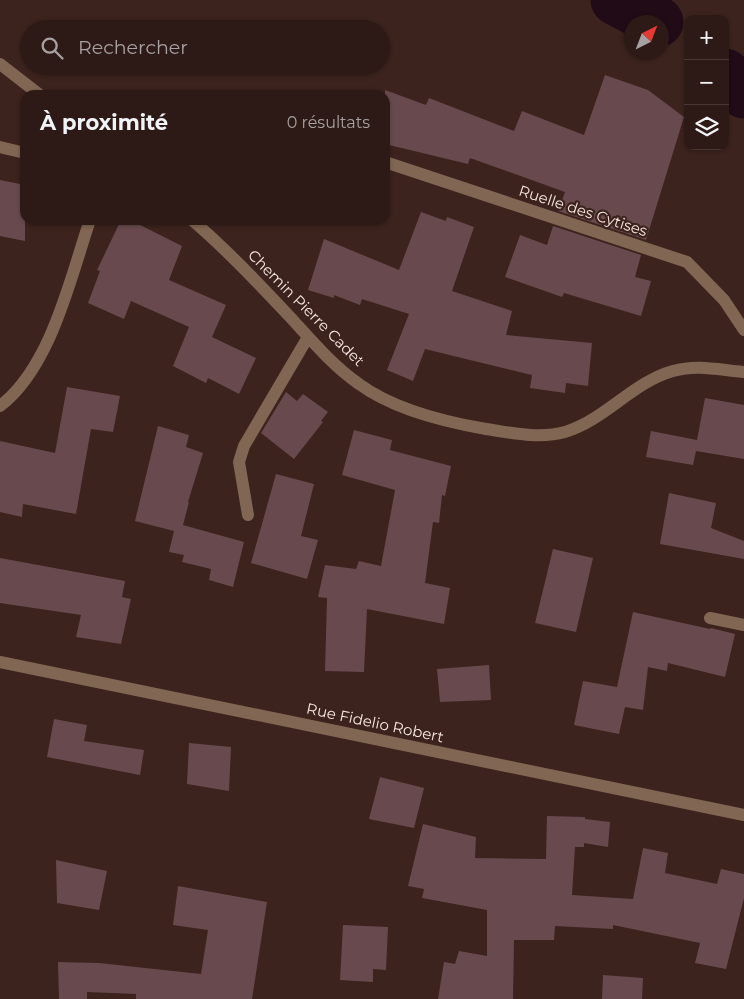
<!DOCTYPE html>
<html lang="fr">
<meta charset="utf-8">
<style>
body{margin:0;font-family:Montserrat,sans-serif;background:#392723;color:#f1f3f6}
.controls{position:absolute;right:15px;top:15px;display:grid;overflow:hidden;border-radius:10px;box-shadow:0 1px 4px #0004}
.controls button{width:45px;height:45px;display:grid;place-items:center;padding:0;border:0;border-bottom:1px solid #483835;background:#2d1a16;color:#f1f3f6;font:25px sans-serif}
.compass{position:absolute;left:624px;top:15px;width:45px;height:45px;border-radius:50%;background:#2d1a16;box-shadow:0 1px 4px #0004;rotate:42deg}
.list{margin:0;padding:0;list-style:none}
h2{display:flex;justify-content:space-between;align-items:center;height:65px;margin:0;padding:0 20px;font-size:21px}
h2 small{font-size:16px;font-weight:400;color:#a7a1a1}
.icon{flex:none;width:28px;height:28px;fill:none;stroke:currentColor;stroke-width:2;stroke-linecap:round;stroke-linejoin:round}
.map{position:relative;flex:none;width:744px;height:999px;overflow:hidden}
.search{position:absolute;background:#2d1a16;box-shadow:0 1px 4px #0004;left:20px;top:20px;width:370px;height:55px;display:flex;align-items:center;gap:12px;box-sizing:border-box;padding:0 18px;border-radius:28px;color:#a7a1a1;font-size:19px}
.panel{position:absolute;background:#2d1a16;box-shadow:0 1px 4px #0004;left:20px;top:90px;width:370px;height:135px;border-radius:15px}
.map>svg:first-child{display:block}
.lines{fill:none;stroke-linecap:round;stroke-linejoin:round}
.river{stroke:#210b17;stroke-width:51}
.building{fill:#684a4e}
.lane{stroke:#816653;stroke-width:12}
.street{stroke:#816653;stroke-width:12}
.labels{text-anchor:middle;stroke-width:4.5;stroke-linejoin:round;paint-order:stroke}
.street-label{font-size:15px;fill:#f6e5e0;stroke:#3c231d}
</style>
<div class="map">
<svg width="744" height="999" viewBox="0 0 744 999">
<rect width="100%" height="100%" fill="#3c231d"/>
<g class="lines">
<g class="river">
<polyline points="616,0 658,22"/>
<polyline points="725,74 744,93"/>
</g>
</g>
<g class="building">
<polygon points="605,75 648,90 684,117 646,240 558,211 565,192 470,158 468,164 385,144 385,90 426,105 429,98 514,131 522,111 584,135"/>
<polygon points="0,180 25,185 25,241 0,236"/>
<polygon points="421,212 446,221 447,217 474,227 452,291 512,311 506,335 592,343 588,386 566,383 565,393 530,388 532,375 425,349 413,381 387,370 409,314 362,299 360,305 334,295 334,298 308,290 324,239 399,270"/>
<polygon points="121,220 130,220 182,246 169,280 226,305 212,337 256,358 239,394 208,378 206,383 173,366 189,327 131,301 124,319 88,303 100,271 97,270"/>
<polygon points="553,226 641,255 635,277 651,281 641,316 564,293 562,297 505,277 520,235 547,245"/>
<polygon points="67,387 120,396 113,432 91,429 76,514 23,504 22,517 0,512 0,441 55,453"/>
<polygon points="286,392 297,401 303,394 328,412 321,421 323,422 294,459 261,433"/>
<polygon points="705,398 744,405 744,459 696,451 693,465 646,457 651,431 697,440"/>
<polygon points="158,426 189,435 186,447 203,453 188,502 189,502 183,525 244,542 233,587 209,580 211,569 182,562 184,555 169,552 174,531 135,521"/>
<polygon points="354,430 392,440 390,450 451,466 445,496 442,495 439,523 433,522 425,583 450,588 444,624 367,609 364,672 325,671 327,598 318,597 325,565 356,569 359,561 381,566 395,490 342,475"/>
<polygon points="276,474 314,484 301,536 318,540 307,579 251,563"/>
<polygon points="669,493 716,503 711,528 744,541 744,559 660,544"/>
<polygon points="553,549 593,558 576,632 535,623"/>
<polygon points="0,558 125,581 122,597 131,599 121,644 76,637 81,615 0,603"/>
<polygon points="633,612 710,629 711,628 735,634 725,677 668,663 667,671 648,667 643,710 625,707 619,734 574,725 583,681 617,687"/>
<polygon points="489,665 491,700 440,702 437,669"/>
<polygon points="54,719 87,725 84,741 144,750 140,775 47,757"/>
<polygon points="189,743 231,747 229,791 187,784"/>
<polygon points="380,777 424,788 414,828 369,819"/>
<polygon points="547,816 585,817 585,819 610,822 608,847 584,843 584,847 575,847 572,895 633,899 643,848 668,853 665,873 717,884 721,869 744,874 744,898 726,969 695,963 700,943 613,925 613,929 555,926 554,940 514,940 513,999 438,999 444,962 455,964 459,951 487,956 487,910 422,898 424,889 408,886 423,824 476,837 475,858 546,859"/>
<polygon points="56,860 107,871 99,910 57,903"/>
<polygon points="178,886 267,902 252,999 136,999 136,994 87,992 87,999 59,999 58,962 99,963 201,974 208,930 173,925"/>
<polygon points="343,925 388,927 386,970 373,969 373,982 340,980"/>
<polygon points="603,975 643,978 642,999 602,999"/>
</g>
<g class="lines">
<polyline class="lane" points="710,618 744,625"/>
<g class="street">
<polyline points="0,64 40,95"/>
<polyline points="0,147 25,153"/>
<polyline points="385,162 687,262 724,300 744,330"/>
<path d="M192,220C227,250 259,284 291,318C312,341 333,366 359,384C393,409 445,422 486,429C512,433 540,439 565,432C605,420 633,382 673,371C698,364 719,370 744,372"/>
<path d="M0,406C51,367 70,279 90,220"/>
<polyline points="248,515 239,462 244,446 308,337"/>
<polyline points="0,662 744,815"/>
</g>
</g>
<g class="labels">
<g class="street-label">
<text transform="translate(583 211) rotate(18)" y="5">Ruelle des Cytises</text>
<text transform="translate(306 308) rotate(45)" y="5">Chemin Pierre Cadet</text>
<text transform="translate(375 723) rotate(12)" y="5">Rue Fidelio Robert</text>
</g>
</g>
</svg>
<div class="controls">
<button>+</button>
<button>−</button>
<button><svg class="icon" aria-label="layers" viewBox="0 0 24 24"><path d="M12 4l9 5-9 5-9-5zM3 14l9 5 9-5"/></svg></button>
</div>
<svg class="compass" viewBox="-18 -18 36 36"><path d="M0-13l5 13h-10z" fill="#e53935"/><path d="M0 13l5-13h-10z" fill="#a7a1a1"/></svg>
<div class="search"><svg class="icon" aria-label="search" viewBox="0 0 24 24"><circle cx="10" cy="10" r="6"/><path d="M15 15l6 6"/></svg>Rechercher</div>
<section class="panel">
<h2>À proximité<small>0 résultats</small></h2>
<ul class="list">
</ul>
</section>
</div>
